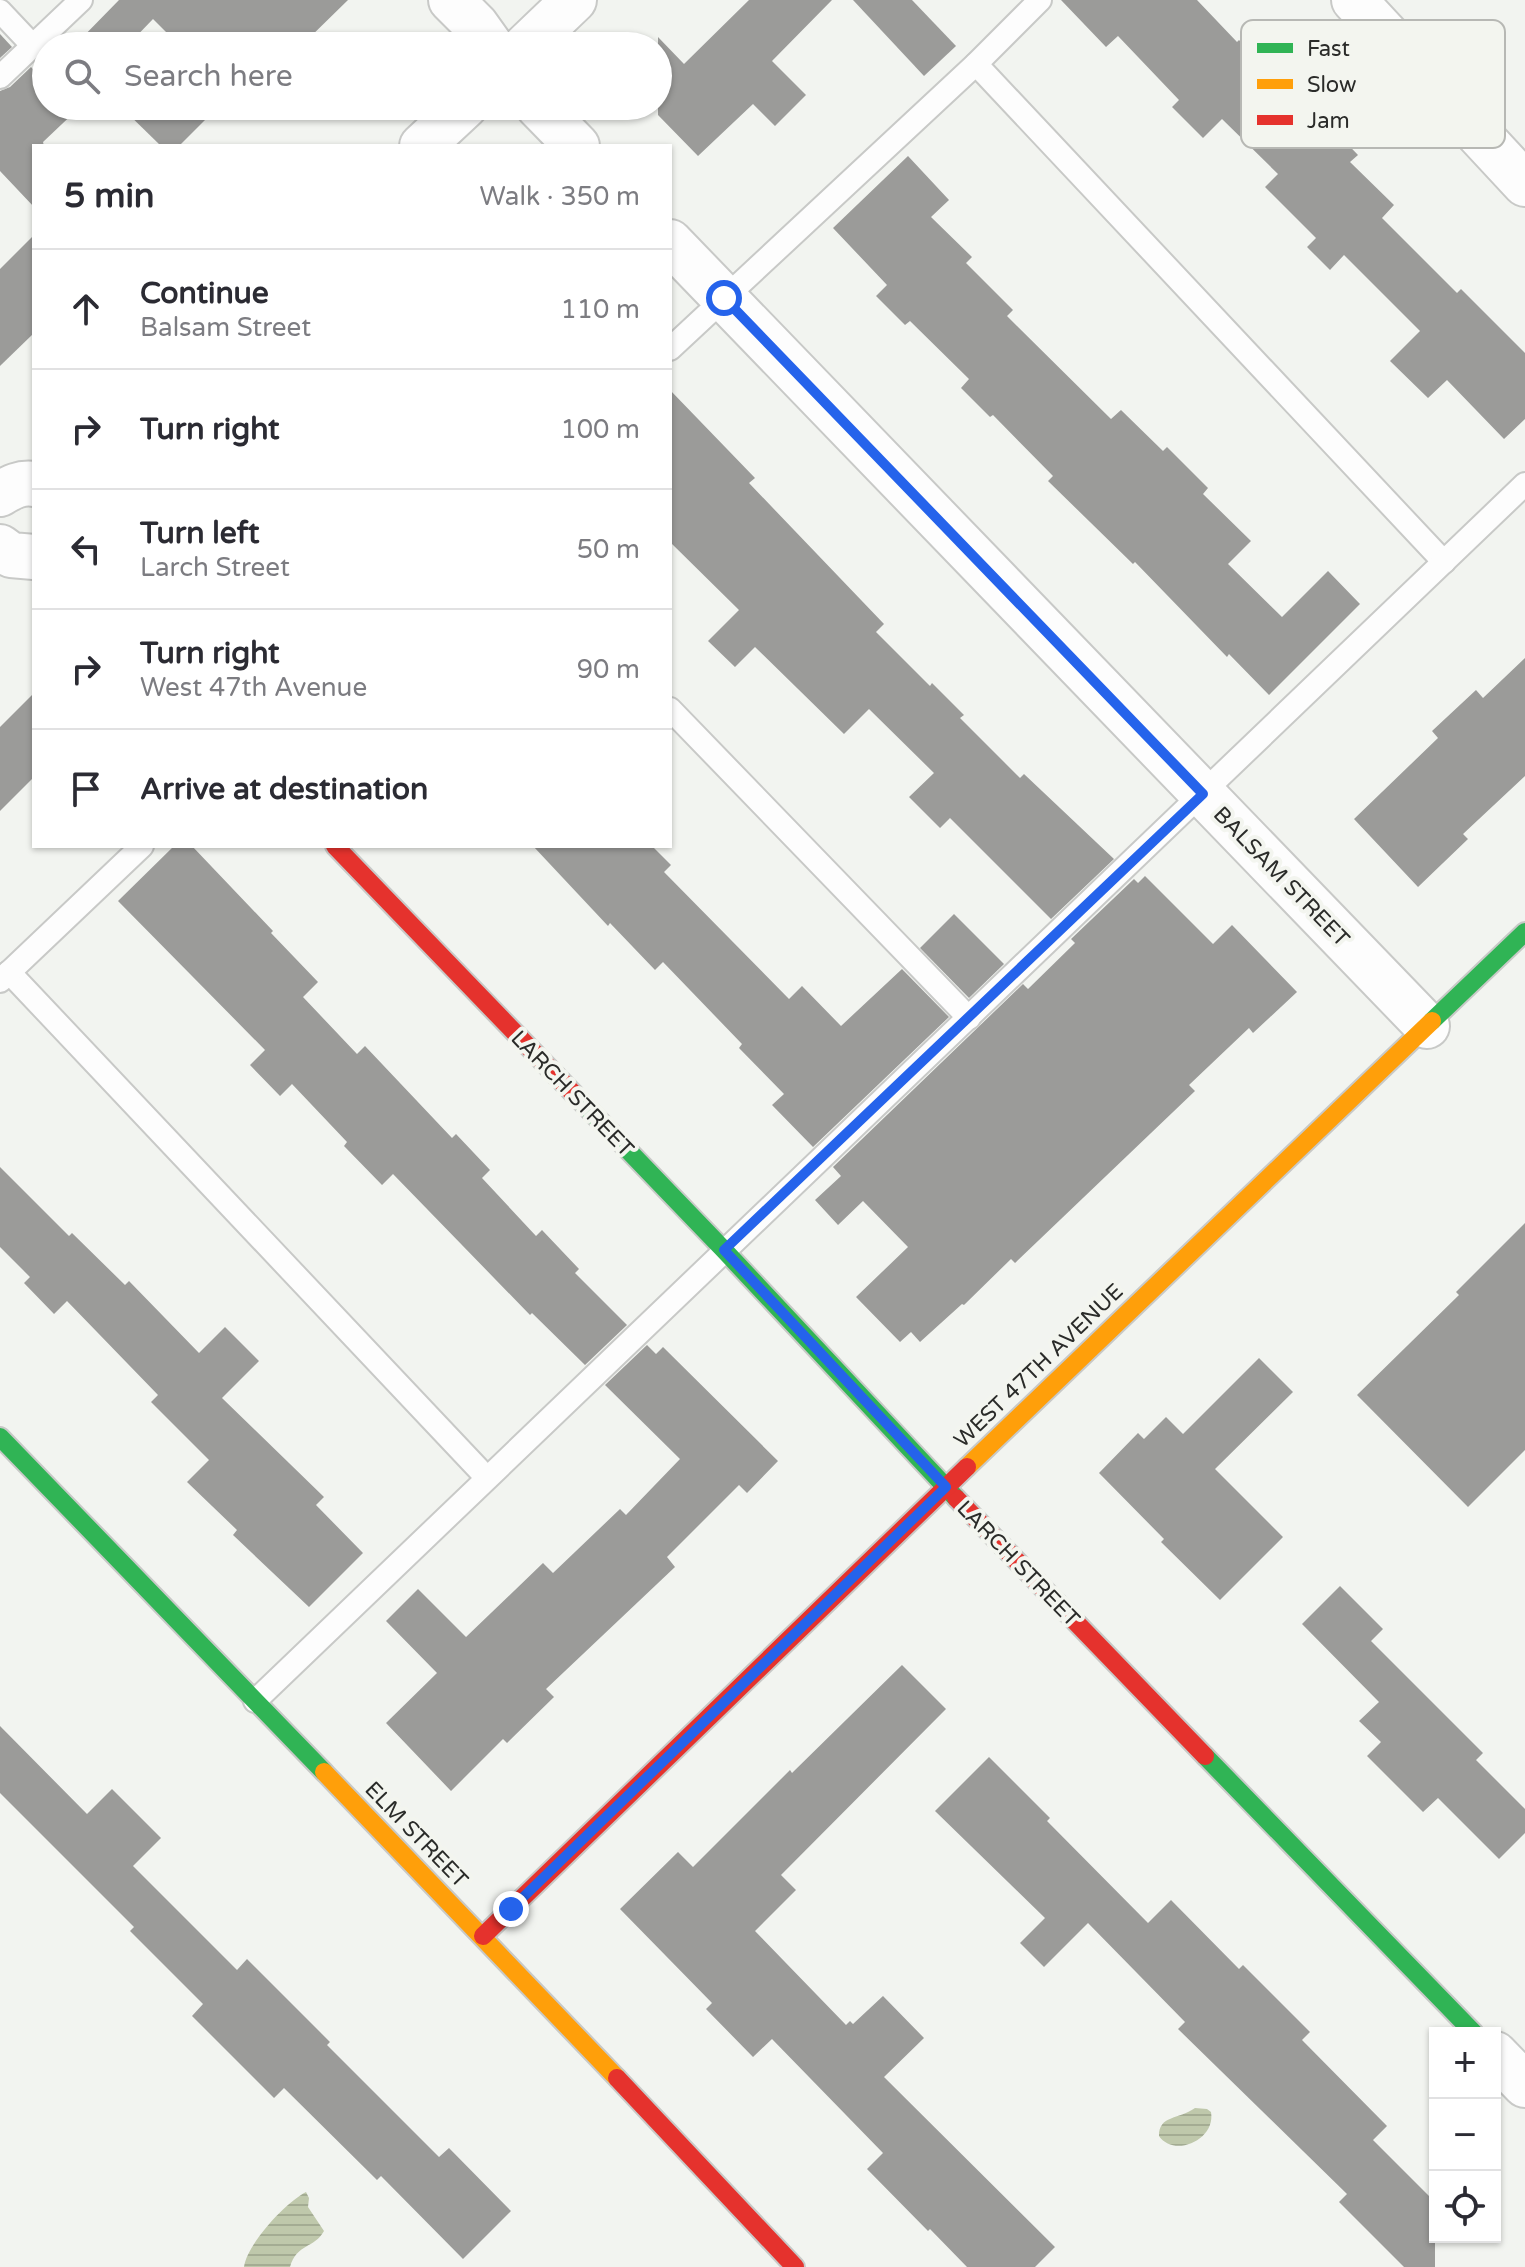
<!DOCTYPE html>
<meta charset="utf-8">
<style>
body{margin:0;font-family:"Varela Round",sans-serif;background:#f2f2f3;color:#2b2b33}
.controls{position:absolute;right:24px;bottom:24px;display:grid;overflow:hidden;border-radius:0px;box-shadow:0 2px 6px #0004}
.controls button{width:72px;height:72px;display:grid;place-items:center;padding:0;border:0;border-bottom:2px solid #e1e1e2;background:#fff;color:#2b2b33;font:40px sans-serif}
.stop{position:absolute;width:24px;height:24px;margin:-18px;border:6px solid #2563eb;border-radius:50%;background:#fff}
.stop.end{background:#2563eb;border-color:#fff;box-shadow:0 2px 8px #0008}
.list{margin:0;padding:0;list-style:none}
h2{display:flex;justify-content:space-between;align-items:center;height:104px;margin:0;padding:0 32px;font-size:34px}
h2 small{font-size:26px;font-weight:400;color:#7c7c81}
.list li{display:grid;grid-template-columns:52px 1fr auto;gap:24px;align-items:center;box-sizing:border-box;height:120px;padding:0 32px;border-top:2px solid #e1e1e2}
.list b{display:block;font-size:30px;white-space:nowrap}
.list p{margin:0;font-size:26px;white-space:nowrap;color:#7c7c81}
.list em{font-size:26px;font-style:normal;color:#7c7c81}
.icon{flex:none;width:44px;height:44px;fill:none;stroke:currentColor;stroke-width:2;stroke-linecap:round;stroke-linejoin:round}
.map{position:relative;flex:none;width:1525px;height:2267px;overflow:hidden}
.search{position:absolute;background:#fff;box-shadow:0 2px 6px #0004;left:32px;top:32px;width:640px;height:88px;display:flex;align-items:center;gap:20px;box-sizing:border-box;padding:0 28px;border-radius:44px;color:#7c7c81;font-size:30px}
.panel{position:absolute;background:#fff;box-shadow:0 2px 6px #0004;left:32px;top:144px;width:640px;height:704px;border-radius:0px}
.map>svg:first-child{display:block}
.water{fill:url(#water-rules)}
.building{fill:#9b9b99}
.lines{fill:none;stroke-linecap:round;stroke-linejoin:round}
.lane-casing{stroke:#c8c9c7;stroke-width:26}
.street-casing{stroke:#c8c9c7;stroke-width:48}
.fast-casing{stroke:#c8c9c7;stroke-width:22}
.slow-casing{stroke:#c8c9c7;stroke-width:22}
.jam-casing{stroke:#c8c9c7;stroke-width:22}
.lane{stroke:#fdfdfd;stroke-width:22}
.street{stroke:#fdfdfd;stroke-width:44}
.fast{stroke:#30b455;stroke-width:18}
.slow{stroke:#ff9f0a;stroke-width:18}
.jam{stroke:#e5322d;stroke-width:18}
.route{stroke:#2563eb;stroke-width:10}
.labels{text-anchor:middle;stroke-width:8;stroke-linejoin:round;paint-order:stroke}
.street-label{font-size:22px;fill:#2a2b29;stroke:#f3f5ef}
.key{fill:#f3f5ef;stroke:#b7b8b4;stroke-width:2}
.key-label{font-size:22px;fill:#2a2b29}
</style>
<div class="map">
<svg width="1525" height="2267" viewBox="0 0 1525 2267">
<defs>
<pattern id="water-rules" width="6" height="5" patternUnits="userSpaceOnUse" patternTransform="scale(2)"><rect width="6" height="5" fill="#bfc8ab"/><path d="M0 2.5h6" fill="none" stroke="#a4ac93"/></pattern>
</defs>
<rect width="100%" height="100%" fill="#f2f4f0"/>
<g class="water">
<path d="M1195,2108L1207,2109L1211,2112C1216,2140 1174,2158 1159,2136C1159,2115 1178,2120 1195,2108Z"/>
<path d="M306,2192L309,2198L308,2207L324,2231C314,2249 297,2243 290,2267H244C247,2244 286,2202 306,2192Z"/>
</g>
<g class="building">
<polygon points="119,0 348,0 301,46 180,46 153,19 127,46 74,46"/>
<polygon points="749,0 832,0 772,61 806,95 775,126 753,104 698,156 658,115 658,37 684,64"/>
<polygon points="853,0 912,0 956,46 924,76"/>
<polygon points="1061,0 1197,0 1237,42 1239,40 1270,71 1259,82 1315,137 1328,124 1358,155 1350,162 1394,205 1382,218 1457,293 1461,289 1525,353 1525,419 1504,439 1447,380 1428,398 1390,361 1420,331 1344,255 1330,270 1307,247 1316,238 1265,187 1278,174 1222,119 1203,138 1172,107 1179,100 1118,36 1106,47"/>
<polygon points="0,34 12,47 0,58"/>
<polygon points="31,67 42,79 46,75 46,106 81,106 43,142 44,146 34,146 34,207 0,171 0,91 10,87"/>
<polygon points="120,106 219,106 179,146 161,146"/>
<polygon points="908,156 949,200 931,217 972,257 966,263 1013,310 1007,316 1111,419 1121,410 1163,451 1167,447 1208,488 1203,494 1251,541 1228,564 1282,617 1328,571 1360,604 1269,695 1229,654 1227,657 1135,562 1133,564 1048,481 1053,476 993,415 990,417 961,388 969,379 910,321 905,325 876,296 887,285 833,228"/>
<polygon points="34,235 34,333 0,366 0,269"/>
<polygon points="670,390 755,478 749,483 884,624 876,632 930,686 932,683 964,715 960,718 1020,778 1024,774 1114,859 1051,919 950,818 940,828 909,797 934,773 869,709 844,734 755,647 735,667 708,641 739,610 670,542"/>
<polygon points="1525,658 1525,776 1463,834 1468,839 1418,887 1354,819 1438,738 1432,731 1476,690 1483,698"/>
<polygon points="34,693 34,777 0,811 0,727"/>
<polygon points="174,846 192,846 273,931 271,933 318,982 303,997 357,1054 365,1046 452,1138 456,1134 490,1170 482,1178 536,1236 542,1230 579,1269 575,1273 627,1325 585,1365 532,1313 530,1315 393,1174 382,1185 344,1146 347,1142 292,1084 280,1096 250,1065 265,1050 118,901"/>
<polygon points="533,846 652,846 671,865 664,872 789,999 802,986 841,1026 902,969 949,1017 813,1147 772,1105 784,1094 739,1048 742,1044 663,962 655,970 610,923 608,926"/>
<polygon points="1145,876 1213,944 1232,925 1297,992 1253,1033 1249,1028 1189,1085 1195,1091 1015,1263 1011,1259 964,1305 962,1304 920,1342 911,1332 900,1342 856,1297 908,1247 863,1201 838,1225 815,1200 841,1176 833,1167 1023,984 1028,989 1075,943 1071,939 1134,879 1138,883"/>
<polygon points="954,914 1004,964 969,998 920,948"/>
<polygon points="0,1167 69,1236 72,1233 125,1285 129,1281 199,1353 225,1327 259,1361 222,1398 324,1497 316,1505 363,1553 309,1607 233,1535 237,1530 187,1482 209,1460 151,1402 158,1395 67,1301 54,1314 24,1283 30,1277 0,1247"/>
<polygon points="1525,1223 1525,1450 1468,1507 1357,1395 1459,1295 1456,1292"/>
<polygon points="647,1345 656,1354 663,1347 778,1461 747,1493 739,1485 667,1557 675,1567 546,1689 554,1697 507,1743 503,1739 451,1791 386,1723 437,1673 386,1621 418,1589 466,1637 543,1563 553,1573 620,1509 626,1515 680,1459 605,1385"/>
<polygon points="1259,1358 1293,1392 1215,1469 1283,1537 1220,1600 1161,1542 1164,1539 1099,1473 1138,1433 1144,1439 1166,1417 1183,1434"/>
<polygon points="1340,1586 1383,1629 1371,1641 1483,1753 1476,1760 1525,1809 1525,1833 1499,1859 1438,1798 1423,1812 1367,1756 1381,1742 1359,1721 1379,1702 1302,1624"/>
<polygon points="902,1665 946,1709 781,1875 796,1890 755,1931 846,2025 850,2021 853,2024 883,1996 924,2038 884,2077 1055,2247 1035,2267 967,2267 930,2229 928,2231 867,2169 883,2153 772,2039 753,2057 706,2009 712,2003 620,1909 678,1852 693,1867 790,1770 792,1773"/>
<polygon points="0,1726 87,1814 112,1789 161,1838 133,1866 237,1970 247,1959 330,2042 327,2045 439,2157 449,2148 511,2211 463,2259 381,2176 377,2180 284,2088 274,2098 192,2016 203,2004 130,1931 134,1927 0,1793"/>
<polygon points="989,1757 1050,1818 1047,1821 1148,1923 1171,1900 1239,1969 1243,1965 1310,2032 1302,2040 1387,2126 1373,2140 1435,2202 1435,2267 1404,2267 1339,2202 1347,2194 1178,2029 1185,2022 1088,1923 1044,1967 1020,1943 1045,1918 935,1811"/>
</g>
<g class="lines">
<g class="lane-casing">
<g id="lane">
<polyline points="0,11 33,46"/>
<polyline points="976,64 1444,562"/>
<polyline points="0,77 81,0"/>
<polyline points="670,349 976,64 1040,0"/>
<polyline points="670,709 969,1018"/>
<polyline points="9,972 487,1478"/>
<polyline points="0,981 142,846"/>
<polyline points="255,1701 1525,484"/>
</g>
</g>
<g class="street-casing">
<g id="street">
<polyline points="451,0 476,25 491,46"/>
<polyline points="1354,0 1525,184"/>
<polyline points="526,46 574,0"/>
<polyline points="538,106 577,146"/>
<polyline points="422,146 465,106"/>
<polyline points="670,242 1427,1026"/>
<path d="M0,494C11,487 21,482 34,484"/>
<polyline points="0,547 11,555 34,557"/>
<polyline points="1495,2054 1525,2085"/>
</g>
</g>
<g class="fast-casing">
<g id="fast">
<polyline points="1432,1021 1525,932"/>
<polyline points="574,1094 724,1250 956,1498"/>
<polyline points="0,1437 324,1772"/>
<polyline points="1205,1756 1474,2033"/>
</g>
</g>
<g class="slow-casing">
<g id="slow">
<polyline points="967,1467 1432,1021"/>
<polyline points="324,1772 617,2078"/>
</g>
</g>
<g class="jam-casing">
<g id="jam">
<polyline points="335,846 574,1094"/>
<polyline points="956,1498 1205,1756"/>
<polyline points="483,1936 967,1467"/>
<polyline points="617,2078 795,2267"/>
</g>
</g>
<use href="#lane" class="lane"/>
<use href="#street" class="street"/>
<use href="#fast" class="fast"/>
<use href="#slow" class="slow"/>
<use href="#jam" class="jam"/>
</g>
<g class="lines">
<polyline class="route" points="511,1909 946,1487 724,1250 1203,794 724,298"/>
</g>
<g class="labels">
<g class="street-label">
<text transform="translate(1282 876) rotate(46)" y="8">BALSAM STREET</text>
<text transform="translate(573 1093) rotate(46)" y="8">LARCH STREET</text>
<text transform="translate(1038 1365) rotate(-44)" y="8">WEST 47TH AVENUE</text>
<text transform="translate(1019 1563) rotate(46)" y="8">LARCH STREET</text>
<text transform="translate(417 1834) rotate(46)" y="8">ELM STREET</text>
</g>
</g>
<rect x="1241" y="20" width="264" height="128" rx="12" class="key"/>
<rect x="1257" y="43" width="36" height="10" fill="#30b455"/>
<rect x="1257" y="79" width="36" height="10" fill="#ff9f0a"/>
<rect x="1257" y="115" width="36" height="10" fill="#e5322d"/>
<g class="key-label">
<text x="1307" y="56">Fast</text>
<text x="1307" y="92">Slow</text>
<text x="1307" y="128">Jam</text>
</g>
</svg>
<div class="controls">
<button>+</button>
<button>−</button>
<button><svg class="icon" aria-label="locate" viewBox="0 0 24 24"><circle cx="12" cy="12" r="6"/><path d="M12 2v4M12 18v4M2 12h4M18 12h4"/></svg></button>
</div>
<div class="stop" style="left:724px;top:298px"></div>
<div class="stop end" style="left:511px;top:1909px"></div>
<div class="search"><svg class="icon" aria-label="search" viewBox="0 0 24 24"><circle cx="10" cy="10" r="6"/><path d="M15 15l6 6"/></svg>Search here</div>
<section class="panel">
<h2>5 min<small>Walk · 350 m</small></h2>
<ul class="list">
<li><svg class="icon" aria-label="ahead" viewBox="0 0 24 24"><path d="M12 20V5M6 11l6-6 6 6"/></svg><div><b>Continue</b><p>Balsam Street</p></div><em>110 m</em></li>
<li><svg class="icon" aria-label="right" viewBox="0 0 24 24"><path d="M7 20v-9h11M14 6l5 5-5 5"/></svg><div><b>Turn right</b></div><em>100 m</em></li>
<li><svg class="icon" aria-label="left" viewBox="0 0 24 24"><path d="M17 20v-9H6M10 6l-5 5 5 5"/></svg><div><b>Turn left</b><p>Larch Street</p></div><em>50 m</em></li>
<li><svg class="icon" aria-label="right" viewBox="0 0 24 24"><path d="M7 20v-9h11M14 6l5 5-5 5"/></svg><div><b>Turn right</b><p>West 47th Avenue</p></div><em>90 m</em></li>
<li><svg class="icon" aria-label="arrive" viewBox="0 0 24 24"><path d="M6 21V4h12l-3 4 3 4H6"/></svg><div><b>Arrive at destination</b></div></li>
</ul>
</section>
</div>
